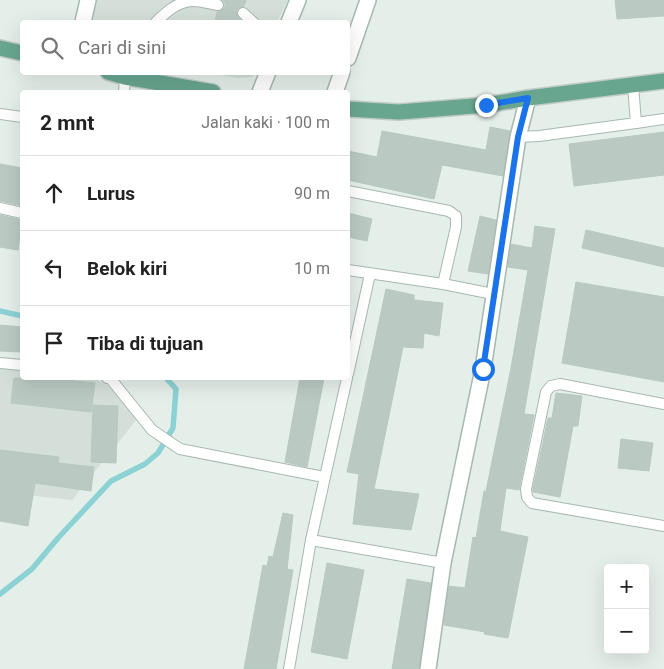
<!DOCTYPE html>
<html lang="id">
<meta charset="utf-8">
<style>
body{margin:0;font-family:Roboto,sans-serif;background:#f6f6f6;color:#222}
.controls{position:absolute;right:15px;bottom:15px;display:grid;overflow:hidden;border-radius:5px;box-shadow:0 5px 20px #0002}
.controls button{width:45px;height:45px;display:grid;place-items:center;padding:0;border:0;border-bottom:1px solid #e0e0e0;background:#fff;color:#222;font:25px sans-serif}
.stop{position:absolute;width:15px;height:15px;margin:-11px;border:4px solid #1a73e8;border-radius:50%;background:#fff}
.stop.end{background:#1a73e8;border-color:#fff;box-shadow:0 1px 5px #0008}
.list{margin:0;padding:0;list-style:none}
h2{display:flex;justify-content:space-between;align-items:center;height:65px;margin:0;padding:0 20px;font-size:21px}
h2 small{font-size:16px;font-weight:400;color:#767676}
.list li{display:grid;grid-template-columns:32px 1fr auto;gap:15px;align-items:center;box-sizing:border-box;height:75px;padding:0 20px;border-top:1px solid #e0e0e0}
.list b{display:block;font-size:19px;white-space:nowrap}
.list em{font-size:16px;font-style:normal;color:#767676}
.icon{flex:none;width:28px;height:28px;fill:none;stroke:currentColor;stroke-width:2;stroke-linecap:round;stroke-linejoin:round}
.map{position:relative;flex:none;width:664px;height:669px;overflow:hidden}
.search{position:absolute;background:#fff;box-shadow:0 5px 20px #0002;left:20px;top:20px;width:330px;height:55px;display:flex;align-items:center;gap:12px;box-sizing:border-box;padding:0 18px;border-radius:5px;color:#767676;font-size:19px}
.panel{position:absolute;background:#fff;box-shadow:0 5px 20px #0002;left:20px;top:90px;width:330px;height:290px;border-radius:5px}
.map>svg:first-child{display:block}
.built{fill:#d3dfd8}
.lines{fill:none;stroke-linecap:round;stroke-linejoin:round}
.stream{stroke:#8cd2d5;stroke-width:5.5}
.building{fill:#bacac2;stroke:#b7c9c0}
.lane-casing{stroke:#a7b8b0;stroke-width:12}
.street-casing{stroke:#a7b8b0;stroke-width:18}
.primary-casing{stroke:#c1cac7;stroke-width:18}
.lane{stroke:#fff;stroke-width:10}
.street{stroke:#fff;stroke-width:15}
.primary{stroke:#68a690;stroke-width:15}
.route{stroke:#1a73e8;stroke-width:6}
</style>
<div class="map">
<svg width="664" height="669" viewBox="0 0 664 669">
<rect width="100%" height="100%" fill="#e5efea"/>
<g class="built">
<polygon points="97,0 288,0 277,22 92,22"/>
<polygon points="210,73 255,73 253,77 238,78"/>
<polygon points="0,367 22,369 22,378 93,378 111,387 137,419 72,500 0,492"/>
</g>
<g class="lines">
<g class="stream">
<polyline points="0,311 22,316"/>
<polyline points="0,594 32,569 58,538 111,481 145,464 158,453 173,428 176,389 166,378"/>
</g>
</g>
<g class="building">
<polygon points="223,0 246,0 244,6 238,8 236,12 237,16 241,21 241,22 215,22 217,12 221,11 225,7 225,3"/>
<polygon points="615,0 664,0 664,16 617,19"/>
<polygon points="490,127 510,131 503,176 442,165 434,199 348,180 348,151 377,157 382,131 486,150"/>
<polygon points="664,132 664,175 574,186 569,144"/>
<polygon points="0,164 22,168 22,206 0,201"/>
<polygon points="348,213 372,219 367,241 348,237"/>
<polygon points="0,215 22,220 18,250 0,247"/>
<polygon points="480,216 496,220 488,274 468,271"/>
<polygon points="535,226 555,229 524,414 534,415 519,490 506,488 500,531 528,537 508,638 484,634 485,632 444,625 449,586 465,588 473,537 476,538 484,491 486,491 511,368 528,270 508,267 511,244 532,248"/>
<polygon points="586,230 664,248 664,267 582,248"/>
<polygon points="576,282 664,297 664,382 562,363"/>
<polygon points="386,289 414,295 414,300 443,303 439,336 424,333 423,348 403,347 374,489 419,494 411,530 353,524 359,474 347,472"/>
<polygon points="0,325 22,327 22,352 0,351"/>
<polygon points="14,378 46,378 95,383 91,412 11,403"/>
<polygon points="300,378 324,378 307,467 285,462"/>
<polygon points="556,393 582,396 578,426 573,426 560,497 533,492 533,489 548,418 552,418"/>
<polygon points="93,405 118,406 116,463 91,462"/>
<polygon points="621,439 653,443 649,471 618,468"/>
<polygon points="0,450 59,457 58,463 94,467 91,491 35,483 28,526 0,521"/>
<polygon points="283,513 293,515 287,569 293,570 276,669 244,669 263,565 267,566 269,556 273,557"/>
<polygon points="327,563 364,570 347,659 311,652"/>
<polygon points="407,579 431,583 419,669 392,669"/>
</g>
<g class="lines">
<g class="lane-casing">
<g id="lane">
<polyline points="243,13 253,22"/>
<path d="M156,22C166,12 178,1 194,1C202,1 210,4 218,5"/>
<polyline points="124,92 125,77 127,72"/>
<polyline points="0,114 22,117"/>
<polyline points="636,123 664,119"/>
<polyline points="518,137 539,136 636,123 633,85"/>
<polyline points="348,191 449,211 456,216 456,227 443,284"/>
<polyline points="0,208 22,213"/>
<polyline points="348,270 443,284 493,294"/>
<polyline points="0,363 22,365"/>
<polyline points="348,374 370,274"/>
<polyline points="107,378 110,378 152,430 180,449 324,477"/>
<polyline points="664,404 560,384 551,386 546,392 526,489 527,497 532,503 664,526"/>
<polyline points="311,540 443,563"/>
<polyline points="289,669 311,540 347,378"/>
</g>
</g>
<g class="street-casing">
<g id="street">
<polyline points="83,22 88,0"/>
<polyline points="289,22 298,0"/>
<polyline points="348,58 368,0"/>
<polyline points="260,92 268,72"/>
<polyline points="335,92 342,72"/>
<polyline points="428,669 443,563 483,369 518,137 528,98"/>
</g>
</g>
<g class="primary-casing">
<g id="primary">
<polyline points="0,48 22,53"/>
<polyline points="108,72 125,77 213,92"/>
<polyline points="348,109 399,112 486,105 528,98 664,81"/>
</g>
</g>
<use href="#lane" class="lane"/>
<use href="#street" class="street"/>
<use href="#primary" class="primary"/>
</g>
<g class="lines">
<polyline class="route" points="483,369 518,137 528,98 486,105"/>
</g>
</svg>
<div class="controls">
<button>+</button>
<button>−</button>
</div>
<div class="stop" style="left:483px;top:369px"></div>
<div class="stop end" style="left:486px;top:105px"></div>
<div class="search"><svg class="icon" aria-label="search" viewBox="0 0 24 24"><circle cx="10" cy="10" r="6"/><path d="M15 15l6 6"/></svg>Cari di sini</div>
<section class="panel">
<h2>2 mnt<small>Jalan kaki · 100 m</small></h2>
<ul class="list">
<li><svg class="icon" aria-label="ahead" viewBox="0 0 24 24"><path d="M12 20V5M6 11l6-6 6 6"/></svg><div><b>Lurus</b></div><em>90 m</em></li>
<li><svg class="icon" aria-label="left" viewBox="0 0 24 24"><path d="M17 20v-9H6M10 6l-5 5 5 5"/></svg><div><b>Belok kiri</b></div><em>10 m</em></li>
<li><svg class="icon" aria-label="arrive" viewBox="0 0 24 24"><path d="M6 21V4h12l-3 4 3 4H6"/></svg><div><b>Tiba di tujuan</b></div></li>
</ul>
</section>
</div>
